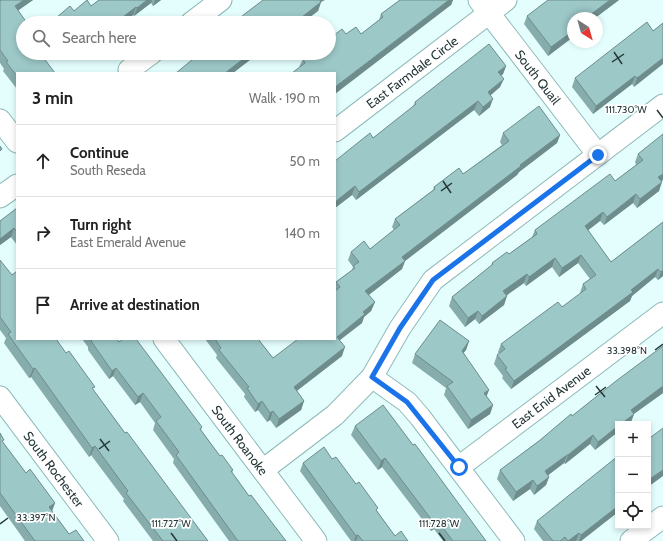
<!DOCTYPE html>
<meta charset="utf-8">
<style>
body{margin:0;font-family:Cabin,sans-serif;background:#f6f6f6;color:#222}
.controls{position:absolute;right:12px;bottom:12px;display:grid;overflow:hidden;border-radius:0px;box-shadow:0 2px 6px #0003}
.controls button{width:36px;height:36px;display:grid;place-items:center;padding:0;border:0;border-bottom:1px solid #e0e0e0;background:#fff;color:#222;font:20px sans-serif}
.compass{position:absolute;left:567px;top:12px;width:36px;height:36px;border-radius:50%;background:#fff;box-shadow:0 2px 6px #0003;rotate:143deg}
.stop{position:absolute;width:12px;height:12px;margin:-9px;border:3px solid #1a73e8;border-radius:50%;background:#fff}
.stop.end{background:#1a73e8;border-color:#fff;box-shadow:0 1px 4px #0008}
.list{margin:0;padding:0;list-style:none}
h2{display:flex;justify-content:space-between;align-items:center;height:52px;margin:0;padding:0 16px;font-size:17px}
h2 small{font-size:13px;font-weight:400;color:#767676}
.list li{display:grid;grid-template-columns:26px 1fr auto;gap:12px;align-items:center;box-sizing:border-box;height:72px;padding:0 16px;border-top:1px solid #e0e0e0}
.list b{display:block;font-size:15px;white-space:nowrap}
.list p{margin:0;font-size:13px;white-space:nowrap;color:#767676}
.list em{font-size:13px;font-style:normal;color:#767676}
.icon{flex:none;width:22px;height:22px;fill:none;stroke:currentColor;stroke-width:2;stroke-linecap:round;stroke-linejoin:round}
.map{position:relative;flex:none;width:663px;height:541px;overflow:hidden}
.search{position:absolute;background:#fff;box-shadow:0 2px 6px #0003;left:16px;top:16px;width:320px;height:44px;display:flex;align-items:center;gap:10px;box-sizing:border-box;padding:0 14px;border-radius:22px;color:#767676;font-size:15px}
.panel{position:absolute;background:#fff;box-shadow:0 2px 6px #0003;left:16px;top:72px;width:320px;height:268px;border-radius:0px}
.map>svg:first-child{display:block}
.lines{fill:none;stroke-linecap:round;stroke-linejoin:round}
.minor-casing{stroke:#8fb9b9;stroke-width:23}
.minor{stroke:#fff;stroke-width:21}
.wall{fill:#87acac}
.shaded-wall{fill:#6e8c8c}
.building{fill:#9dc8c8;stroke:#6e8c8c}
.route{stroke:#1a73e8;stroke-width:5}
.ticks{fill:none;stroke:#263738;stroke-width:1.5}
.labels{text-anchor:middle;stroke-width:3.5;stroke-linejoin:round;paint-order:stroke}
.street-label{font-size:13px;fill:#263738;stroke:#fff}
.ticks-label{font-size:10px;text-anchor:middle;fill:#263738;stroke:#fff;stroke-width:3.5;stroke-linejoin:round;paint-order:stroke}
</style>
<div class="map">
<svg width="663" height="541" viewBox="0 0 663 541">
<rect width="100%" height="100%" fill="#e4fefe"/>
<g class="lines">
<g class="minor-casing">
<g id="minor">
<polyline points="479,0 598,155"/>
<polyline points="191,23 221,0"/>
<polyline points="129,70 152,53"/>
<polyline points="0,120 17,142"/>
<polyline points="335,131 506,0"/>
<polyline points="0,197 17,185"/>
<polyline points="164,339 316,541"/>
<polyline points="372,377 407,402 420,417 514,541"/>
<polyline points="0,397 108,541"/>
<polyline points="459,467 663,313"/>
<polyline points="263,470 335,415 372,377 400,328 433,280 663,105"/>
<polyline points="631,541 663,517"/>
</g>
</g>
<use href="#minor" class="minor"/>
</g>
<g class="wall">
<polygon points="2,0 33,0 18,10 17,89 3,71 4,69 0,63 0,1"/>
<polygon points="99,0 161,0 153,6 151,3 134,16 133,15 123,23 50,23 74,11 91,6"/>
<polygon points="400,0 453,0 451,5 299,67 303,59 346,34 361,34 379,20 381,14"/>
<polygon points="619,0 595,18 573,18 573,37 548,56 524,24 527,16"/>
<polygon points="321,2 318,11 302,23 233,23"/>
<polygon points="663,23 634,87 632,84 593,114 572,87 575,78 653,31"/>
<polygon points="62,53 75,53 67,59"/>
<polygon points="195,53 259,53 233,73 192,60"/>
<polygon points="506,66 503,74 501,76 500,87 491,95 490,107 479,116 474,110 356,200 352,195 335,208 373,138 413,107 415,102"/>
<polygon points="503,133 560,135 557,143 519,172 517,175 405,261 402,269 369,295 375,302 371,311 364,317 362,323 339,341 342,356 297,391 304,401 301,410 276,428 270,420 267,422 258,410 255,412 244,397 245,394 216,358 217,355 205,339 258,339 273,358 335,339 335,286 336,282 352,270 353,267 348,260 351,252 370,249 394,230 392,227 395,219 433,190 434,187 463,174 502,145 500,142"/>
<polygon points="638,154 661,181 659,191 637,208 633,203 604,225 600,221 588,230 611,262 663,222 663,276 658,280 655,277 632,296 630,301 511,389 502,378 503,376 494,364 497,355 499,354 498,352 501,344 562,307 580,294 580,293 583,284 590,279 578,263 559,277 552,267 526,286 524,283 507,295 504,305 479,324 475,319 465,327 449,306 452,297 491,266 492,263 509,254 532,237 535,230 615,181 636,165 635,162"/>
<polygon points="17,208 17,245 11,237 0,245 0,221"/>
<polygon points="0,260 17,339 93,390 125,433 208,541 153,541 123,501 124,499 91,455 89,457 31,377 29,378 4,343 6,338 0,330"/>
<polygon points="82,339 117,339 202,427 201,430 220,456 233,470 232,473 249,496 286,541 229,541 173,463 174,459 153,430 155,423 140,402 135,405 113,376 109,379 88,350 88,347"/>
<polygon points="469,341 466,350 463,353 486,396 493,405 490,414 468,429 444,395 446,388 412,363 415,354"/>
<polygon points="663,346 663,393 634,414 631,422 629,424 618,424 595,450 590,444 565,464 564,463 548,475 549,477 546,485 534,495 530,489 513,501 497,479 500,470 572,416"/>
<polygon points="355,426 413,445 486,541 443,541 434,529 431,531 382,467 378,470 351,435"/>
<polygon points="0,433 3,443 26,473 55,503 52,511 69,534 84,541 25,541 0,506"/>
<polygon points="332,459 356,484 377,511 395,536 408,541 351,541 300,471 303,463"/>
<polygon points="618,512 581,541 543,541 534,529 537,521"/>
</g>
<g class="shaded-wall">
<polygon points="24,0 33,0 12,15 15,6"/>
<polygon points="147,0 152,0 151,3 134,16 137,8"/>
<polygon points="155,0 161,0 153,6"/>
<polygon points="318,0 325,0 321,2 318,11 302,23 296,23 297,21"/>
<polygon points="449,0 453,0 451,5 335,94 335,87"/>
<polygon points="610,0 619,0 595,18 586,18"/>
<polygon points="136,7 133,15 123,23 115,23"/>
<polygon points="111,17 109,23 104,23"/>
<polygon points="573,31 573,37 548,56 551,47"/>
<polygon points="70,53 75,53 67,59"/>
<polygon points="251,53 259,53 233,73 225,73"/>
<polygon points="663,58 663,64 634,87 637,78"/>
<polygon points="506,66 503,74 495,81 498,72"/>
<polygon points="635,76 632,84 593,114 596,106"/>
<polygon points="504,79 500,87 485,100 488,92"/>
<polygon points="493,99 490,107 479,116 483,107"/>
<polygon points="478,101 474,110 356,200 359,192"/>
<polygon points="560,135 557,143 519,172 517,175 405,261 402,269 362,300 365,291 402,257 520,165"/>
<polygon points="663,174 663,180 655,186 658,177"/>
<polygon points="662,182 659,191 637,208 640,199"/>
<polygon points="355,186 352,195 335,208 335,202"/>
<polygon points="636,194 633,203 604,225 607,217"/>
<polygon points="603,212 600,221 582,235 585,226"/>
<polygon points="14,228 11,237 0,245 0,239"/>
<polygon points="581,255 578,263 559,277 562,268"/>
<polygon points="555,258 552,267 526,286 529,277"/>
<polygon points="658,269 655,277 632,296 630,301 511,389 514,381"/>
<polygon points="663,270 663,276 658,280 661,272"/>
<polygon points="527,274 524,283 500,300 503,291"/>
<polygon points="507,296 504,305 479,324 482,316"/>
<polygon points="375,302 371,311 364,317 362,323 333,345 337,337 363,312"/>
<polygon points="478,311 475,319 465,327 468,318"/>
<polygon points="469,341 466,350 458,360 462,351"/>
<polygon points="345,347 342,356 291,395 294,387"/>
<polygon points="35,368 31,377 29,378 33,369"/>
<polygon points="116,368 113,376 109,379 112,371"/>
<polygon points="663,386 663,393 628,418 631,410"/>
<polygon points="489,390 486,398 484,393"/>
<polygon points="143,393 140,402 135,405 138,397"/>
<polygon points="262,401 258,410 255,412 258,404"/>
<polygon points="304,401 301,410 276,428 279,419"/>
<polygon points="493,405 490,414 468,429 471,420"/>
<polygon points="273,411 270,420 267,422 270,413"/>
<polygon points="634,414 631,422 629,424 621,424"/>
<polygon points="618,426 618,432 595,450 598,442"/>
<polygon points="593,435 590,444 565,464 568,455"/>
<polygon points="95,446 91,455 89,457 92,448"/>
<polygon points="567,455 564,463 542,480 545,471"/>
<polygon points="385,458 382,467 378,470 381,461"/>
<polygon points="663,470 663,476 648,487 648,480"/>
<polygon points="549,477 546,485 534,495 537,486"/>
<polygon points="533,480 530,489 513,501 516,492"/>
<polygon points="55,503 52,511 49,507"/>
<polygon points="618,506 618,512 581,541 579,541 581,535"/>
<polygon points="437,520 434,529 431,531 434,523"/>
<polygon points="579,533 576,541 568,541"/>
<polygon points="358,535 356,541 354,541 356,536"/>
</g>
<g class="building">
<polygon points="2,0 24,0 15,6 27,23 23,23 23,53 40,53 55,73 17,73 17,76 6,62 8,61 0,50 0,1"/>
<polygon points="87,0 91,6 99,0 147,0 137,8 136,7 115,23 111,17 104,23 50,23 70,6 74,11"/>
<polygon points="263,0 320,0 321,2 297,21 295,19 290,23 233,23"/>
<polygon points="400,0 449,0 335,87 335,73 292,73 305,63 303,59 310,53 329,53 329,39 342,29 346,34 356,27 361,34 383,17 381,14"/>
<polygon points="548,0 610,0 586,18 573,18 573,31 551,47 527,16"/>
<polygon points="647,22 653,31 663,23 663,58 637,78 635,76 596,106 575,78"/>
<polygon points="489,44 506,66 498,72 504,79 488,92 493,99 483,107 478,101 359,192 355,186 335,202 335,161 370,133 373,138 416,104 415,102"/>
<polygon points="197,53 251,53 225,73 176,73 198,55"/>
<polygon points="539,106 560,135 520,165 521,166 402,257 405,261 365,291 375,302 363,312 365,314 337,337 345,347 294,387 304,401 279,419 273,411 270,413 262,401 258,404 247,388 249,387 219,350 221,348 215,339 258,339 273,358 298,339 335,339 335,291 340,287 336,282 355,268 353,266 359,262 351,252 364,241 370,249 400,225 395,219 435,189 434,187 459,168 463,174 509,141 503,133"/>
<polygon points="663,134 663,174 658,177 662,182 640,199 636,194 607,217 603,212 585,226 611,262 663,222 663,270 661,272 658,269 631,290 633,292 514,381 505,369 507,368 497,355 505,349 501,344 558,302 562,307 586,289 583,284 596,275 581,255 562,268 555,258 529,277 527,274 503,291 507,296 482,316 478,311 468,318 452,297 493,264 492,263 507,252 509,254 537,234 535,230 610,174 615,181 643,160 638,154"/>
<polygon points="0,146 2,149 0,151"/>
<polygon points="17,208 17,232 14,228 0,239 0,221"/>
<polygon points="0,260 12,275 17,271 17,339 56,339 66,353 69,351 95,387 92,388 125,433 127,432 208,541 163,541 126,493 128,491 95,446 92,448 35,368 33,369 8,334 11,332 0,317"/>
<polygon points="440,320 469,341 462,351 489,390 484,393 493,405 471,420 447,386 453,382 415,354"/>
<polygon points="92,339 117,339 119,342 123,339 136,339 202,427 200,429 220,456 222,455 233,470 231,471 249,496 251,495 286,541 238,541 176,455 179,452 156,421 161,417 143,393 138,397 116,368 112,371 91,341 92,340"/>
<polygon points="663,346 663,386 631,410 634,414 621,424 618,424 618,426 598,442 593,435 568,455 567,455 545,471 549,477 537,486 533,480 516,492 500,470 539,441 571,414 572,416 616,381"/>
<polygon points="383,405 413,445 415,444 486,541 453,541 437,520 434,523 385,458 381,461 355,426"/>
<polygon points="663,428 663,470 648,480 648,435 649,434 651,437"/>
<polygon points="0,433 4,440 2,441 26,473 30,469 55,503 49,507 69,534 76,530 84,541 35,541 0,493"/>
<polygon points="324,447 332,459 336,457 356,484 359,482 378,508 376,510 395,536 401,531 408,541 363,541 358,535 356,536 303,463"/>
<polygon points="618,456 618,506 581,535 579,533 568,541 565,537 560,541 553,541 537,521"/>
</g>
<g class="lines">
<polyline class="route" points="459,467 407,402 372,377 400,328 433,280 598,155"/>
</g>
<path class="ticks" d="M614,52L622,64M612,62L624,54M657,110L663,118M443,181L451,193M441,191L452,183M655,350L663,344M596,386L605,397M595,395L606,387M100,439L109,451M99,449L110,441M0,524L8,518M171,533L177,541M439,533L445,541"/>
<g class="labels">
<g class="street-label">
<text transform="translate(412 72) rotate(-37)" y="5">East Farmdale Circle</text>
<text transform="translate(538 77) rotate(52)" y="5">South Quail</text>
<text transform="translate(551 397) rotate(-37)" y="5">East Enid Avenue</text>
<text transform="translate(240 440) rotate(53)" y="5">South Roanoke</text>
<text transform="translate(54 469) rotate(53)" y="5">South Rochester</text>
</g>
</g>
<g class="ticks-label">
<text x="626" y="113">111.730°W</text>
<text x="627" y="354">33.398°N</text>
<text x="36" y="521">33.397°N</text>
<text x="171" y="527">111.727°W</text>
<text x="439" y="527">111.728°W</text>
</g>
</svg>
<div class="controls">
<button>+</button>
<button>−</button>
<button><svg class="icon" aria-label="locate" viewBox="0 0 24 24"><circle cx="12" cy="12" r="6"/><path d="M12 2v4M12 18v4M2 12h4M18 12h4"/></svg></button>
</div>
<svg class="compass" viewBox="-18 -18 36 36"><path d="M0-13l5 13h-10z" fill="#e53935"/><path d="M0 13l5-13h-10z" fill="#767676"/></svg>
<div class="stop" style="left:459px;top:467px"></div>
<div class="stop end" style="left:598px;top:155px"></div>
<div class="search"><svg class="icon" aria-label="search" viewBox="0 0 24 24"><circle cx="10" cy="10" r="6"/><path d="M15 15l6 6"/></svg>Search here</div>
<section class="panel">
<h2>3 min<small>Walk · 190 m</small></h2>
<ul class="list">
<li><svg class="icon" aria-label="ahead" viewBox="0 0 24 24"><path d="M12 20V5M6 11l6-6 6 6"/></svg><div><b>Continue</b><p>South Reseda</p></div><em>50 m</em></li>
<li><svg class="icon" aria-label="right" viewBox="0 0 24 24"><path d="M7 20v-9h11M14 6l5 5-5 5"/></svg><div><b>Turn right</b><p>East Emerald Avenue</p></div><em>140 m</em></li>
<li><svg class="icon" aria-label="arrive" viewBox="0 0 24 24"><path d="M6 21V4h12l-3 4 3 4H6"/></svg><div><b>Arrive at destination</b></div></li>
</ul>
</section>
</div>
